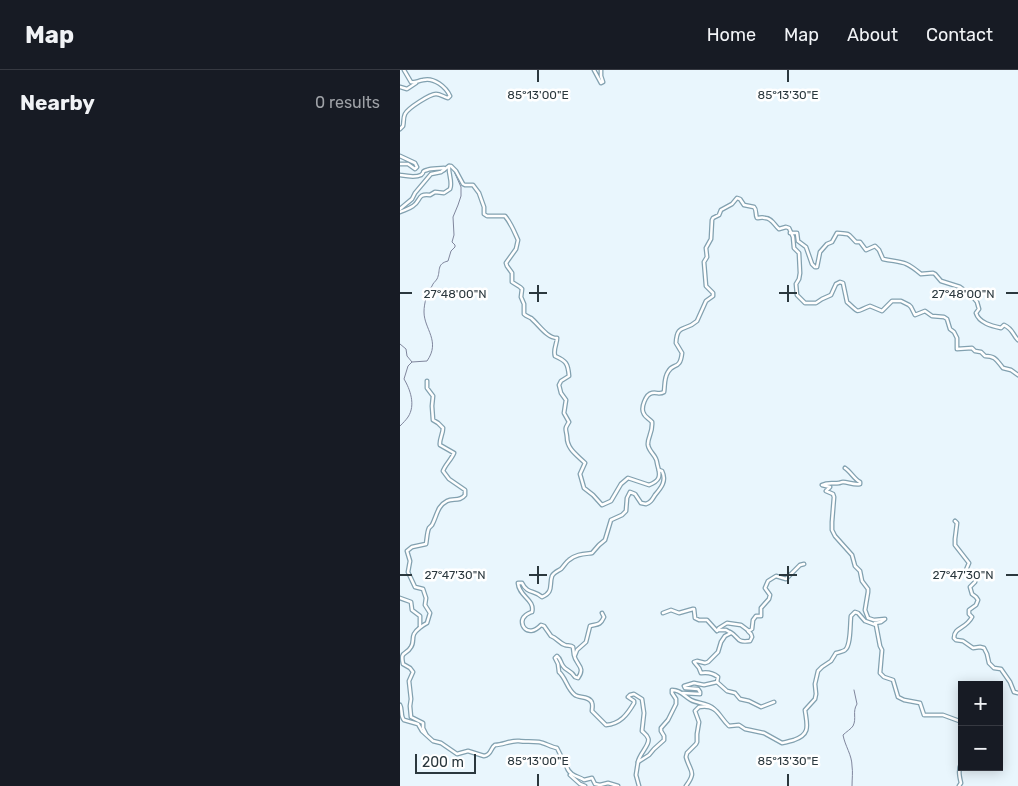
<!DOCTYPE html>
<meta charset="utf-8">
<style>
body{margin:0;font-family:Rubik,sans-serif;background:#242831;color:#f1f3f6}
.controls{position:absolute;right:15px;bottom:15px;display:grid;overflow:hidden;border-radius:0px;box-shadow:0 2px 12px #0003}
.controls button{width:45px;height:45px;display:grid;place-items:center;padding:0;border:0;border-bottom:1px solid #363941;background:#171b24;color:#f1f3f6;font:25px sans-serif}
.scale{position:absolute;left:15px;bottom:12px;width:61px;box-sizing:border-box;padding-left:5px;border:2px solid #2b383e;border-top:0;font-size:14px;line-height:18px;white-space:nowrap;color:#2b383e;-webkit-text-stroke:4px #fff;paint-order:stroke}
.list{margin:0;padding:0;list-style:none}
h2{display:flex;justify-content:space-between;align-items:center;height:65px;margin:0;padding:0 20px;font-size:21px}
h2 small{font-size:16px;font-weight:400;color:#9ea1a6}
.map{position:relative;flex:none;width:618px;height:716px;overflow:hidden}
header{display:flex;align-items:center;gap:30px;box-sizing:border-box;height:70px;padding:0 25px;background:#171b24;border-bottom:1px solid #363941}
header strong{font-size:24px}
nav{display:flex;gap:28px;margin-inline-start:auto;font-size:18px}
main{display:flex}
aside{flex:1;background:#171b24}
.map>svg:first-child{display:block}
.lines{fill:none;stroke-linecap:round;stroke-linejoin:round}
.stream{stroke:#80869d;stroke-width:1}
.minor-casing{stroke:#82a1b0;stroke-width:5}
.minor{stroke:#fff;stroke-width:2.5}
.ticks{fill:none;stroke:#2b383e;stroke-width:2}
.ticks-label{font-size:12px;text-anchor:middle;fill:#2b383e;stroke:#fff;stroke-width:5;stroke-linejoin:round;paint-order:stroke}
</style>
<header>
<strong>Map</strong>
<nav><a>Home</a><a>Map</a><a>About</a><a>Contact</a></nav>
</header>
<main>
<aside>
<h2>Nearby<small>0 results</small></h2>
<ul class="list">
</ul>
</aside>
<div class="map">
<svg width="618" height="716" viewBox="0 0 618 716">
<rect width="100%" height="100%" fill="#e9f6fd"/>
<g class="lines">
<g class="stream">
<path d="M0,274L6,279L7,286L12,292L8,296L4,309C10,319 16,335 8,347C6,350 3,353 0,356"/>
<path d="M12,292L27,291C41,271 24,259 24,242C24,233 27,223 32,216C33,213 35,212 37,209C41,201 36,194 48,191L51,181L55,177V175L52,172L54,165L53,147L58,135L61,126V117L53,99"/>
<path d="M452,716C452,709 453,702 452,696C452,685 445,676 443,665C446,662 451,659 453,656C457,648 452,642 457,634L454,620"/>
</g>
<g class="minor-casing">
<g id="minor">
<polyline points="194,0 201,13 203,12 201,6 201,0"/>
<polyline points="0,17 7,19 16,13"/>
<path d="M0,59L3,56C4,52 3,48 5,44C8,38 30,24 36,24C40,24 44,27 48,28L50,26C46,17 34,7 23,10C17,11 16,13 11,12L4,0"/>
<polyline points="0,86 15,93 17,97 15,99 8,94 0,94"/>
<path d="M0,105C6,106 15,108 21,105C26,101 20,102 27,100C32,98 38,99 44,98V100"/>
<path d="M0,139L12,129L15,123L31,104L41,102L49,96H51L56,101L63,114L65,115H73L79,123L84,137V144L87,146H105C111,153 114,161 118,170L116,179L106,193L107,196L112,203V212L120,217L122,219L121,227L124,234V244C126,246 129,247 131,248C139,255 147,268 157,268C157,274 153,279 155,286C166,291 168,293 169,306L161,311L159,315L161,323L166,330L164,343L169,352C164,360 166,358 167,367C167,379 177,385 185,393L180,404L184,418L193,425L202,435L211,431L221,414L228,408L249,415C259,411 261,407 258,397C257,394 257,391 256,389C254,384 249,381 248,375C247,368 253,363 252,352C250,349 245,347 244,344C240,338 246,324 252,323C258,322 259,325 264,322C265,315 264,308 268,302C273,292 280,301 282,283L276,273C277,253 285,262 297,251L306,231L313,226V223L306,216L304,192L307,187L306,178L311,169L312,150L313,148L319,145L321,140L332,134L337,128L340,129L344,135L354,137C357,140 355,144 357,148C360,148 362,147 365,148C372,148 374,155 379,159L386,157L389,158L393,167L394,178L399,183L400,203L399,209L396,214L397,225L405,233H416L422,229L431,225L436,214L440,212L443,213L447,232C461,244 454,242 470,236L482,241L492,231H501L509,235L511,237L515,245L525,241L532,246L544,247L547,249L550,259L554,262L557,268V279L572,278L575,281L581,282L585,286C596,286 597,291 603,298L611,300L618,305"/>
<path d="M0,142C4,140 9,139 13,136C21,131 17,123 30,125L35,122L44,123L50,119C53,112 48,104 49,96"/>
<path d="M390,163H397L398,171L406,177L412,194L415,197H417L420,182L427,174L432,172L437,163C451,164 447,163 456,172H460L466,180L475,176L479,180L483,189C503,193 504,190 521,204L533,203L535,204L541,211L560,217L572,226L577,232L579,239L576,243C579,253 592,256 601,258L604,255C613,259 612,264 618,270"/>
<path d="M445,398C451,402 454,409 460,412V414C453,415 448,412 443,412C441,412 440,413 439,413C433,414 428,412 422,415L430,417L426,421L433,424L434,427L432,452V460L435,466L452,485L455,496L460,501L462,511L468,519V522L465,540L468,548L474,550L485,549L481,552L475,553"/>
<path d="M259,400L262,401C267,411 261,418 255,425C252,430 251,432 246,434L241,433L235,424L230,422L227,428L226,441L222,445L211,450L205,470L199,475L192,483C184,484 176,484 169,490C166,492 164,496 161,499C158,501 154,502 152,506C149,515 154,522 142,527C135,520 127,524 122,513H118C119,527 135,529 132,542C131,542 125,545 125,546C117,552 127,570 141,555L144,556L151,566C157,568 159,573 165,575C167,576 171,575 173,577C173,577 174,585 174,585C176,595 186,597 178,608L175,607C171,600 166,601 163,596C160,592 161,589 157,586L155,588L158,594L159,602C166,608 167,619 175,625C179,628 190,626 192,633C193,636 192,639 192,641L206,655C220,654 227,645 234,633V631L228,627L230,625L234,624L242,629L244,643L242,661C244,663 247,665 248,668C251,674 239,684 238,692L249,685L254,679L264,670V666L261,661V658L268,650L276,634V629L272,623V620C281,620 284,626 291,630C298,634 307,632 314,639"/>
<path d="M555,451L557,453L555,469V475L569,493L566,500L576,507L575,512L570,517L572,524L576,527L578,530L576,535L569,540V544L572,547C566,559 554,557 554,568L556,570L563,571L573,578L580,577L584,578L587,584L589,593L594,598L601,599L610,612L614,622L618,623"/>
<polyline points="0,528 11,532 12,540 20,546 20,556"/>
<path d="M263,543L271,540L279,543L293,539H294L295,548L299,550H307L317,561L319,558L327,553L341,555L349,561L352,559L353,550L356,546H361V538L369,529L370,525L365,518L368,511L376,506L386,509C391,504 395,500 400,495L404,494"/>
<path d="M330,562C340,567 335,573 350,571L352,567L351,564L348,561"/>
<path d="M175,585L177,580L186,572L190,556C197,554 200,556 204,547L202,543"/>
<polyline points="317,612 327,621 335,623 340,629 349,631 361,637 374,632"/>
<path d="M283,623L300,624V622L298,619L285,618L284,616L294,613L304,615L317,612L318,607C313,603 307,602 301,603L299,598L294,592L297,591L305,593L308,592L318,582L321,572L325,566L331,563L326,560H318"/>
<path d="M0,635C3,640 0,646 4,650L18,654L22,661L33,671L41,673L57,684L68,681L84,686C92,685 90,678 95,675C103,675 111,670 119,671C125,672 132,671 139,672C145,673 151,677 157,678L161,686L165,688C165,693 167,701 172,704C176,707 180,707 184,710L192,708L195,714L200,715L208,713L218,716"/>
<path d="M26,664L23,658V653L11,647L10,636L11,629L9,611L13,602L10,598L3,594C0,580 6,586 11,577C14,573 12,568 14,564C16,560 23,555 27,553L30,543L25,535L26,528L23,519L15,517L8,502L10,491L7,481L12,477L26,474C27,469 27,462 29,458C30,457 31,456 32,455C37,446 37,436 47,431C53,428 60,432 65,425V420L49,409L43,401C45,395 51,390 54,383L40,375C39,370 43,364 43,358L38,353L33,350L32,336L33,326L27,318V311"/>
<polyline points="238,692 236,705 239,716"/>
<polyline points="170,705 180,714 185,716"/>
<path d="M286,716C297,701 290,702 286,687L287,683L296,674L297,672V664L299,652L295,641L299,637C318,634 318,646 329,656L339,655L345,659L364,663L382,673C387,672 390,671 394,670C411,664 407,655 405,640L415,629L416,624L415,614L418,601L422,597L431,591L436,583C437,583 444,581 445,580C451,576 450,554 451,546L455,542L458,543L465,551L476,555L480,576L482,580L480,603L484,607L493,610L498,627L504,630L520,633L524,645H543L562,652"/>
<path d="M559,716L561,713C559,705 558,699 562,691"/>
</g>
</g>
<use href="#minor" class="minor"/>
</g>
<path class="ticks" d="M138,0V12M388,0V12M138,215V232M388,215V232M0,223H12M129,223H147M379,223H397M606,223H618M138,496V514M388,496V514M0,505H12M129,505H147M379,505H397M606,505H618M138,704V716M388,704V716"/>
<g class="ticks-label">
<text x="138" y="29">85°13'00"E</text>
<text x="388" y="29">85°13'30"E</text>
<text x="55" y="228">27°48'00"N</text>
<text x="563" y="228">27°48'00"N</text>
<text x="55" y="509">27°47'30"N</text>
<text x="563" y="509">27°47'30"N</text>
<text x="138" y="695">85°13'00"E</text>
<text x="388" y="695">85°13'30"E</text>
</g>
</svg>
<div class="controls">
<button>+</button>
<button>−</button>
</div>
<div class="scale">200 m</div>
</div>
</main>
